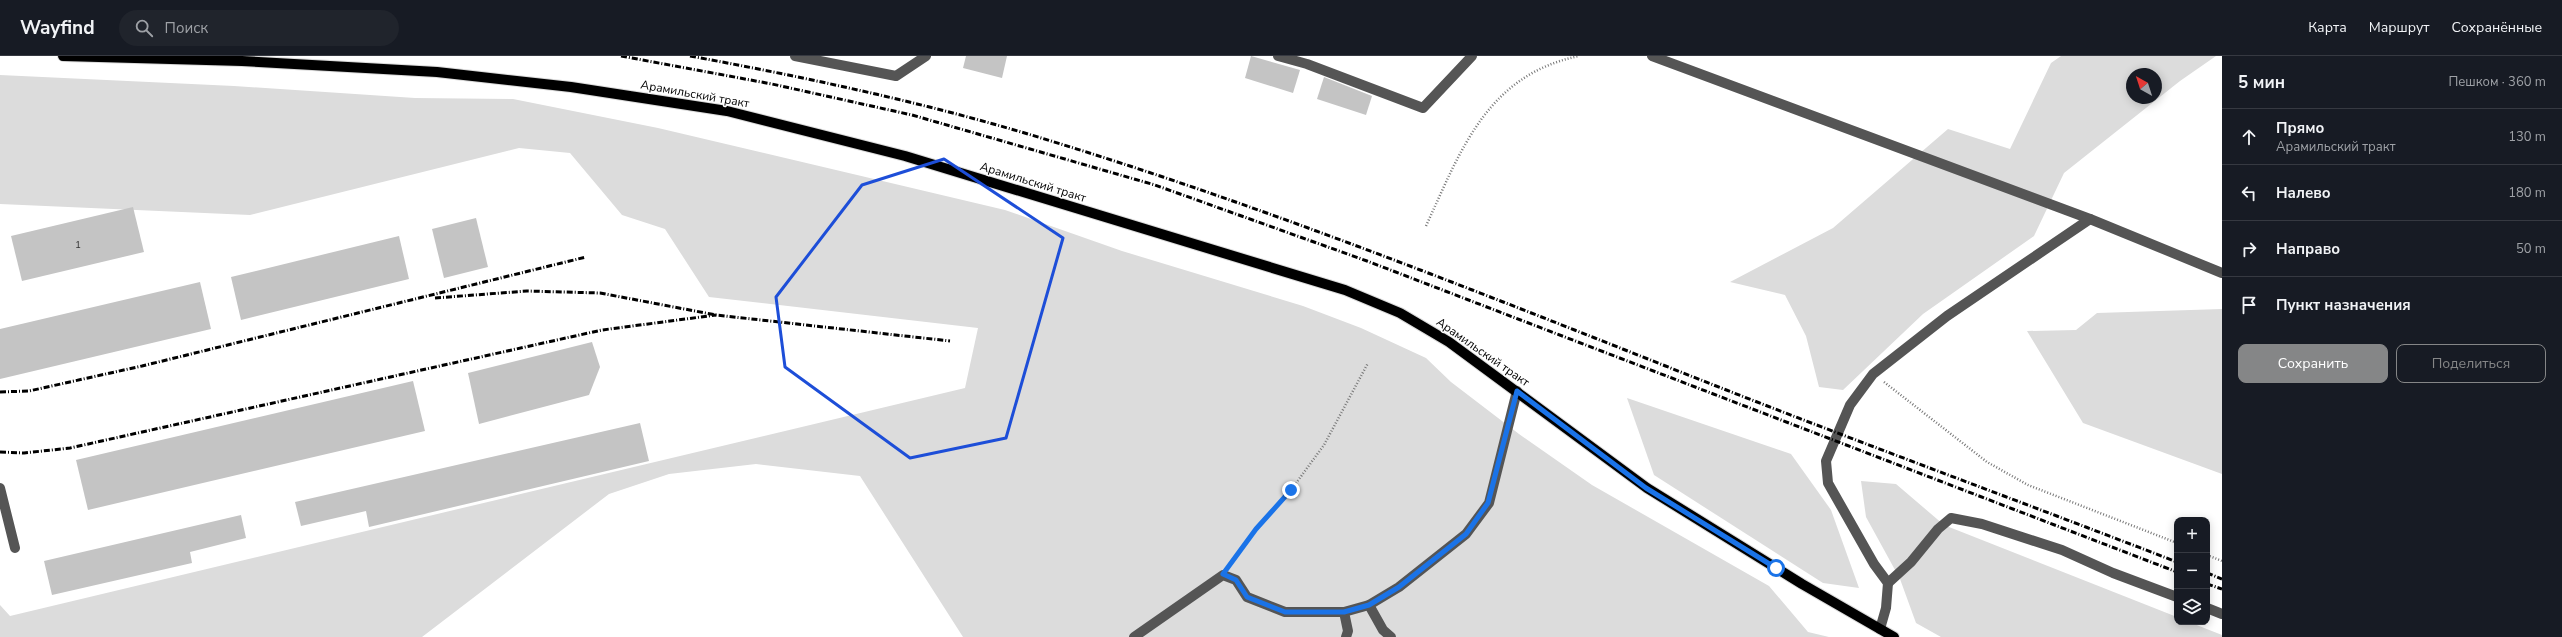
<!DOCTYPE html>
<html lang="ru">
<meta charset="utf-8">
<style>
body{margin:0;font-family:"Nunito Sans",sans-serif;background:#20242c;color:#f1f3f6}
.controls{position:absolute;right:12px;bottom:12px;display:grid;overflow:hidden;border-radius:8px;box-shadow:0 2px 10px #0003}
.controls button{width:36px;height:36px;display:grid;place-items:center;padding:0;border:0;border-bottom:1px solid #363941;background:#171b24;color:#f1f3f6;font:20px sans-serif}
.compass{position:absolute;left:2126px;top:12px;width:36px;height:36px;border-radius:50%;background:#171b24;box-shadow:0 2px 10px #0003;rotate:321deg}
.stop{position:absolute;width:12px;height:12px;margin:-9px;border:3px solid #1a73e8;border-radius:50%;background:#fff}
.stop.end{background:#1a73e8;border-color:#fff;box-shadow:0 1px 4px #0008}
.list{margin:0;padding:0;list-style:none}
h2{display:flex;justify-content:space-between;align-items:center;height:52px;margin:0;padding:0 16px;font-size:17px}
h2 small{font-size:13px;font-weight:400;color:#9ea1a6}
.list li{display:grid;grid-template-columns:26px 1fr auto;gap:12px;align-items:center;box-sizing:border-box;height:56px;padding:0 16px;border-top:1px solid #363941}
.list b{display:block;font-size:15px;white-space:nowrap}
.list p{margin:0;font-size:13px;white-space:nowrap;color:#9ea1a6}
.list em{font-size:13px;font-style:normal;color:#9ea1a6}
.actions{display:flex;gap:8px;padding:12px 16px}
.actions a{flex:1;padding:9px 0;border:1px solid #858687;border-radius:8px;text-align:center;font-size:14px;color:#858687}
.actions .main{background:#858687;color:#fff}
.icon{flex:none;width:22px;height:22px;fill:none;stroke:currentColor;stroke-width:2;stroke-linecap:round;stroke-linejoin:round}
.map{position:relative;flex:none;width:2222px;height:581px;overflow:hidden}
header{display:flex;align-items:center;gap:24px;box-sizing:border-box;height:56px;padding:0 20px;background:#171b24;border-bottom:1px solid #363941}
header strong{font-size:19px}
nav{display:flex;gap:22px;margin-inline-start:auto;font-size:14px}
.search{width:280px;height:36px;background:#20242c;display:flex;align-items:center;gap:10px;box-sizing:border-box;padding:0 14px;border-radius:22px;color:#9ea1a6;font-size:15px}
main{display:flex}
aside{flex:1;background:#171b24}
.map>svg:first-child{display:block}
.green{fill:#dcdcdc;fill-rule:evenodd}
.building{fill:#c4c4c4}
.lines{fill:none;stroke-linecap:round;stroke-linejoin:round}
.major-casing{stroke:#dbdbdb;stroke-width:12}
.path{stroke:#777;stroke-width:2.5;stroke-dasharray:1 2;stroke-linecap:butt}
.minor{stroke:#555;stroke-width:10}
.major{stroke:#000;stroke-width:10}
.rail{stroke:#000;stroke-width:3;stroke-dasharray:6 2 1 2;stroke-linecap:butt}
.route{stroke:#1a73e8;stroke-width:5}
.marked{fill:none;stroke:#1d4ed8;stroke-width:3;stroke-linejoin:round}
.labels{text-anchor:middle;stroke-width:3;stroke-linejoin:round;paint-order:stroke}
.number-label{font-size:10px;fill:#313131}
.street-label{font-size:12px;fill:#000;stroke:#fff}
</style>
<header>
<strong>Wayfind</strong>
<div class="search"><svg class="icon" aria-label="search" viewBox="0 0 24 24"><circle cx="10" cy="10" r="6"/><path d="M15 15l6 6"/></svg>Поиск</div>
<nav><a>Карта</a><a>Маршрут</a><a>Сохранённые</a></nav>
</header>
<main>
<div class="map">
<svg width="2222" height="581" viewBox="0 0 2222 581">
<rect width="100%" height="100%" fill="#fff"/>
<g class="green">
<path d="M2061,0H2216L2180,25L2064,117L2034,180L1923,258L1843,334L1819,331L1806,280L1785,239L1730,226L1833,172L1948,73L2010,93L2051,7ZM2132,18H2156V42H2132Z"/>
<polygon points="0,19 234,30 415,42 513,43 658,72 1005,154 1122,195 1303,250 1361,272 1426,302 1451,326 1519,378 1592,429 1769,530 1808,576 1829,581 963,581 860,420 756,408 669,418 609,438 422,581 0,581 0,549 10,560 965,332 978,272 709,241 665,173 622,159 570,97 519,92 250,159 0,148"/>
<polygon points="2222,253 2222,418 2083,367 2027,275 2076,274 2097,257"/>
<polygon points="1627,342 1791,398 1831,454 1859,532 1823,527 1654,419"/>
<polygon points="1861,425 1896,428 1944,469 2177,561 2177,566 2189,566 2222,579 2222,581 1941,581 1916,567 1900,523 1866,461"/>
</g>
<g class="building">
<polygon points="966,0 1007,0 1002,22 963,12"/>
<polygon points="1251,0 1300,14 1293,37 1245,22"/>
<polygon points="1324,21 1372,40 1366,59 1317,43"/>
<polygon points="133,151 144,196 22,225 11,180"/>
<polygon points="476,162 488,211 444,222 432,173"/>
<polygon points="399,180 409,223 241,264 231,221"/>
<polygon points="200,226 211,273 0,323 0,273"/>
<polygon points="592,286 600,311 589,339 479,368 468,317"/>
<polygon points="413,325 425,375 88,454 76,404"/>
<polygon points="640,367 649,405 369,471 366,455 301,470 295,446"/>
<polygon points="241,459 246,482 190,496 192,507 52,539 44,505"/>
</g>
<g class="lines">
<g class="major-casing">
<polyline id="major" points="63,0 242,5 437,16 571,31 727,55 905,100 1345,234 1400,257 1449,286 1647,432 1802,528 1894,581"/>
</g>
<g class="path">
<path d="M1426,170C1461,94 1487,19 1579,0"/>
<polyline points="1884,326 1987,406 2028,429 2177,487"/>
<polyline points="2207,499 2222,505"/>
<polyline points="1230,509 1256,473 1291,434 1324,389 1368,307"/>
</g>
<g class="minor">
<polyline points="795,0 896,20 926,0"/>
<polyline points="1278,0 1307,8 1423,52 1472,0"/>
<polyline points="1652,0 2090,163 2222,217"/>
<polyline points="0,432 15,492"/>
<polyline points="1888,527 1911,506 1938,473 1951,462 1982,468 2062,494 2113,517 2177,541"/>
<polyline points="1369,549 1383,574 1391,581"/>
<polyline points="2207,552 2222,558"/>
<polyline points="1344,556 1348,575 1346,581"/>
<polyline points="1880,573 1886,552 1888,527 1874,508 1828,427 1826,405 1850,349 1873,318 1947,260 2090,163"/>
<polyline points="1134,581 1223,519 1236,524 1247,541 1285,556 1344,556 1369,549 1399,531 1466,478 1489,447 1517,335"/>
</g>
<use href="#major" class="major"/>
<g class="rail">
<polyline points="621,0 772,28 912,59 1155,129 1367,205 2177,516"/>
<path d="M690,0C804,21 917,45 1028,78C1261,148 1486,239 1711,328C1866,389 2022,446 2177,506"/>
<polyline points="435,242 527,235 600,237 716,259 950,285"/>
<polyline points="0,336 29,335 142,310 586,201"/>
<polyline points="0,396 24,397 70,392 602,274 716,259"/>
<polyline points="2207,517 2222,523"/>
<polyline points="2207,528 2222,533"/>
</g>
</g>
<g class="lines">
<polyline class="route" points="1291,434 1256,473 1223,518 1236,524 1247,541 1285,556 1344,556 1369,549 1399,531 1466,478 1488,447 1517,335 1646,432 1776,512"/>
</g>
<path class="marked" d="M944,103L1063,182L1006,382L910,402L785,311L776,241L862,129Z"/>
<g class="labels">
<g class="number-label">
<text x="78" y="192">1</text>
</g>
<g class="street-label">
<text transform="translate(695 38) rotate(10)" y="4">Арамильский тракт</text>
<text transform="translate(1033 126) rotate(17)" y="4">Арамильский тракт</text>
<text transform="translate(1483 296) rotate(35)" y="4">Арамильский тракт</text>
</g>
</g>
</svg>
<div class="controls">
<button>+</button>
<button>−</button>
<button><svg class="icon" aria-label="layers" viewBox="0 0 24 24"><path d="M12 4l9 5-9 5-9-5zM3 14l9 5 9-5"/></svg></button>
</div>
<svg class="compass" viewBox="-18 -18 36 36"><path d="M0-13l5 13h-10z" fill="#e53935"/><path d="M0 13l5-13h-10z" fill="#9ea1a6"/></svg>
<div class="stop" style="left:1776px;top:512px"></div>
<div class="stop end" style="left:1291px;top:434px"></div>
</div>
<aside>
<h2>5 мин<small>Пешком · 360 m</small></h2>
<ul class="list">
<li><svg class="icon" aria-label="ahead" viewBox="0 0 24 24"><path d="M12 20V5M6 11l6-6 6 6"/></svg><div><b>Прямо</b><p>Арамильский тракт</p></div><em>130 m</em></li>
<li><svg class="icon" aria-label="left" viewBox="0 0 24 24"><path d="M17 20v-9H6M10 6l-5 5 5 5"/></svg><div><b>Налево</b></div><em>180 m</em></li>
<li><svg class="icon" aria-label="right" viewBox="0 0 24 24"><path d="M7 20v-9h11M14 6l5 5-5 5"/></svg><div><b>Направо</b></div><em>50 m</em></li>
<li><svg class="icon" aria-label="arrive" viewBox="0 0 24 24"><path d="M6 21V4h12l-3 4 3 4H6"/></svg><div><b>Пункт назначения</b></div></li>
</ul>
<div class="actions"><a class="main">Сохранить</a><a>Поделиться</a></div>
</aside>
</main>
